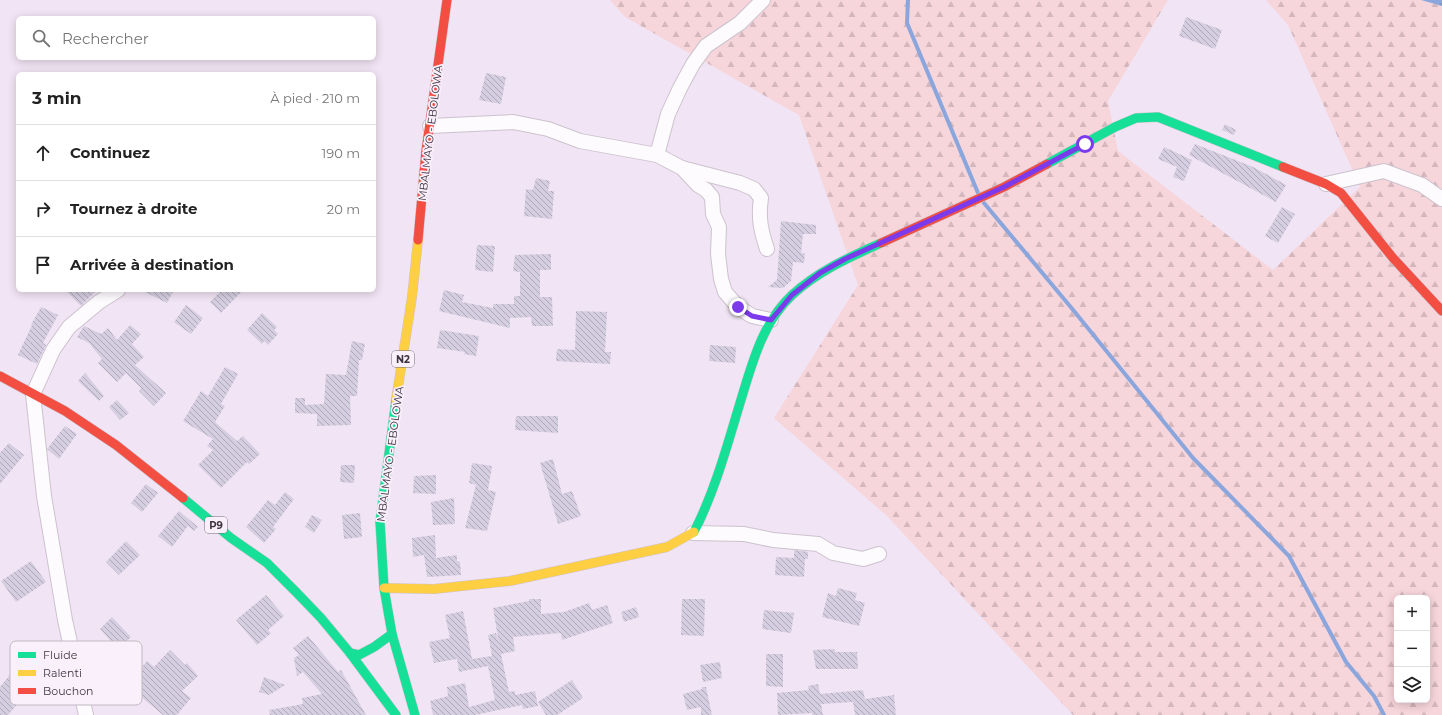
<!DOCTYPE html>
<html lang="fr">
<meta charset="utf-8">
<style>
body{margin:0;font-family:Montserrat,sans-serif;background:#f2f2f2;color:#222}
.controls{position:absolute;right:12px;bottom:12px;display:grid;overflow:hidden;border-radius:6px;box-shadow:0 2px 10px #0003}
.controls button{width:36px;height:36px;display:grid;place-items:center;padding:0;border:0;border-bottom:1px solid #e0e0e0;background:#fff;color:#222;font:20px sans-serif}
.stop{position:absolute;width:12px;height:12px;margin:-9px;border:3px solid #7c3aed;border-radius:50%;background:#fff}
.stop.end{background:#7c3aed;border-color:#fff;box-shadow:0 1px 4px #0008}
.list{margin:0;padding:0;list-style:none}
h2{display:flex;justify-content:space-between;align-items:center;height:52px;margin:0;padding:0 16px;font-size:17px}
h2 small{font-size:13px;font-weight:400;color:#767676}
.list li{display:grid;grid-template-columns:26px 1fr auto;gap:12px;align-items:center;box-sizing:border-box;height:56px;padding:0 16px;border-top:1px solid #e0e0e0}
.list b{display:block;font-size:15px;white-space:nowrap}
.list em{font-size:13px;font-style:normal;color:#767676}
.icon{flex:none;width:22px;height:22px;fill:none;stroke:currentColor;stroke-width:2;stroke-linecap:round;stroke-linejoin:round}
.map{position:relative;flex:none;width:1442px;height:715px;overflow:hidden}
.search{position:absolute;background:#fff;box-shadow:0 2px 10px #0003;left:16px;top:16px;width:360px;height:44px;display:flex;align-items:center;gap:10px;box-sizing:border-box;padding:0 14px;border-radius:6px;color:#767676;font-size:15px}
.panel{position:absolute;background:#fff;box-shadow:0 2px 10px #0003;left:16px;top:72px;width:360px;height:220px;border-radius:6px}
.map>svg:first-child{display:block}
.forest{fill:url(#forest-firs);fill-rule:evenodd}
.water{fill:url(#water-waves)}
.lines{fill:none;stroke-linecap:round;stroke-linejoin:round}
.stream{stroke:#8ba6dc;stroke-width:4}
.building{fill:url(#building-back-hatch)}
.street-casing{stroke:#ccc2ce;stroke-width:16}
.fast-casing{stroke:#ccc2ce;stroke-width:10}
.slow-casing{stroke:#ccc2ce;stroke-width:10}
.jam-casing{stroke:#ccc2ce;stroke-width:10}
.street{stroke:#fdfbfd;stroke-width:14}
.fast{stroke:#16e098;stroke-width:9}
.slow{stroke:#ffcf43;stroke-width:9}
.jam{stroke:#f24e42;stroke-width:9}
.route{stroke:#7c3aed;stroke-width:5}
.labels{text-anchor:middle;stroke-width:3.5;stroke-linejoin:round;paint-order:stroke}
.shield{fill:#faf0fc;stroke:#766c78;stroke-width:1}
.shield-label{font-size:10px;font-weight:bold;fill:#3d343f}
.street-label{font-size:11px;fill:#3d343f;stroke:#faf0fc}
.key{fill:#faf0fc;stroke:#c1b8c3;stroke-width:1}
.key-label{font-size:11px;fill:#3d343f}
</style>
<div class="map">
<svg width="1442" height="715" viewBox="0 0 1442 715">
<defs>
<pattern id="forest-firs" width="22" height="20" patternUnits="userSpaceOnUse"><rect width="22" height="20" fill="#f6d5db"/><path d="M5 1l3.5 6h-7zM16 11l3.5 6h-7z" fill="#d4b7bd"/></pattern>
<pattern id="water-waves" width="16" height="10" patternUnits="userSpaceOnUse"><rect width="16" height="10" fill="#8ba6dc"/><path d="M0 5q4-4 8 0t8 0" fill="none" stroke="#7388b4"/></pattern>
<pattern id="building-back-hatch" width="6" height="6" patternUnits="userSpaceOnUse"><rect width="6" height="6" fill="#d5cee1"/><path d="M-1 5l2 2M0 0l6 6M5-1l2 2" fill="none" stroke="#aea8b8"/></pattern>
</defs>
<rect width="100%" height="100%" fill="#f1e4f4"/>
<path class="forest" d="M610,0H1168L1108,101L1118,151L1273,270L1360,187L1288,25L1266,0H1421L1442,6V715H1073L886,515L774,418L858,285L799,115L625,17ZM1397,598H1427V700H1397Z"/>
<polygon class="water" points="1421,0 1442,0 1442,6"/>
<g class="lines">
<g class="stream">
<polyline points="908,0 907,23 978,193"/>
<polyline points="984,203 1074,311 1193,458 1289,556 1346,662 1374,696 1384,715"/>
</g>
</g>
<g class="building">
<polygon points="1186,17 1222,30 1215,49 1179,36"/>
<polygon points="486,73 506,77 501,104 479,100"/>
<polygon points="1225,124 1236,130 1234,135 1222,130"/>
<polygon points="1195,144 1253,167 1286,185 1276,202 1189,155"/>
<polygon points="1164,147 1192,160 1184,181 1173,177 1177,167 1158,159"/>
<polygon points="536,178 550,181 548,191 554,191 552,219 524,216 526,189 533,190"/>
<polygon points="1282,207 1295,214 1278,243 1265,236"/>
<polygon points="781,221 816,225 816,234 803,234 801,253 805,253 804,263 793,262 791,281 783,288 768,287 777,280"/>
<polygon points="477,245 495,246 493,272 475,270"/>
<polygon points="551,254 551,270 540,270 540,297 552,297 553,326 532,326 531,317 510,318 510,328 439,311 444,290 464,295 462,302 493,308 493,304 514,304 514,296 520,296 520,272 513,271 515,255"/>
<polygon points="65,290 97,290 81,306"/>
<polygon points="141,290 174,290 167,303"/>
<polygon points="222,290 243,290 221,313 210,302"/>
<polygon points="186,305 203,318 191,334 174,322"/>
<polygon points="41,307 58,315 43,343 46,345 37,364 18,355 32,325 31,325"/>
<polygon points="576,311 607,312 605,352 611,352 610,364 556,361 557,349 575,350"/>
<polygon points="262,313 277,327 274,330 278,334 268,345 264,341 262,344 247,330"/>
<polygon points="130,325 141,334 132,344 144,357 135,365 166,393 154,406 139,391 141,388 126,373 117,382 98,363 102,359 89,343 77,337 84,326 101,334 108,328 117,340"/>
<polygon points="440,330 479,336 476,356 464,354 465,352 437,348"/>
<polygon points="352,341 365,344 362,360 359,360 357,396 350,396 351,425 317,426 317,414 295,413 295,398 305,398 305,405 324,404 326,374 346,375"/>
<polygon points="710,345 736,347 735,363 709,361"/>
<polygon points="225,367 238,374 221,404 225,406 215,422 237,441 243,436 260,454 249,464 247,462 221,488 198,465 213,450 207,446 213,439 183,421 201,391 208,396"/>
<polygon points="85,373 104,396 99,401 78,381"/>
<polygon points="117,400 129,413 120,420 109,407"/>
<polygon points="516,416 558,416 558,433 515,430"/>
<polygon points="65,426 77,434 59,459 47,449"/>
<polygon points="9,443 24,455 0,484 0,453"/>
<polygon points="553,459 562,494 572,491 581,516 558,524 540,463"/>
<polygon points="472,463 492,466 488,490 496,492 487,531 465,528 476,485 469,483"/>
<polygon points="341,465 355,465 354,483 340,482"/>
<polygon points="436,475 436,494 413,493 414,476"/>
<polygon points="146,484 158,493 142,512 131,503"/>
<polygon points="285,492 294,499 273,527 276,529 264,543 246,527 268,500 275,505"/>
<polygon points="454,498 455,524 433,525 431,502"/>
<polygon points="179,511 198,527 194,531 188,526 172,547 158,536"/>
<polygon points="360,513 362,537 344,539 342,515"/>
<polygon points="312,515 322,520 314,533 305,527"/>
<polygon points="435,535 436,558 457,555 457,561 460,562 461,575 427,577 424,555 413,557 412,538"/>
<polygon points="126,541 140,555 119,575 106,562"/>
<polygon points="794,550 808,552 808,559 805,559 804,577 775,575 776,557 794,558"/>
<polygon points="31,561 46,582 16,602 1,581"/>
<polygon points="838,588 857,593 855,600 865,603 859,626 822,617 828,593 836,596"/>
<polygon points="266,595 284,616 268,630 271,633 257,645 236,620"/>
<polygon points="529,599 541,599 541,614 564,612 589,603 592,610 607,605 613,623 562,640 561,633 513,637 515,651 501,654 509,692 515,691 515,695 535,691 538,706 523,709 522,705 475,715 433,715 430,701 448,696 447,687 465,683 469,707 495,700 488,666 459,672 457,659 434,663 429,642 450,638 445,615 463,611 472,659 492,656 488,635 496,633 499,644 493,608 529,601"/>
<polygon points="682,599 705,599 704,636 681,635"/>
<polygon points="636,607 639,617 624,622 621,612"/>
<polygon points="764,610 794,613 791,633 762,629"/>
<polygon points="112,617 131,637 118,649 100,629"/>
<polygon points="308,636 338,672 341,670 366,715 270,715 269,710 303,704 302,698 322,694 303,672 297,676 294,658 299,655 293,648"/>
<polygon points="835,649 835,652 857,652 858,669 816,669 813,650"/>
<polygon points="170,650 185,665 187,663 198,676 182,691 191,698 177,715 163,715 127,685 147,661 154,667"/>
<polygon points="766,654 783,654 783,687 766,686"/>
<polygon points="720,662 722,678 703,682 700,665"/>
<polygon points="13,671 32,687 8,715 0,715 0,687"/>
<polygon points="264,677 285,685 269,695 259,692"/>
<polygon points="572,680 583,698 557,715 546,715 538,702"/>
<polygon points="818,684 820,694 863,690 865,699 894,695 896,715 855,715 853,702 821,704 823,715 812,715 812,713 778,715 777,693 809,690 808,686"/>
<polygon points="702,687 706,687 712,715 701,715 701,707 687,710 683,694 702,689"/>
</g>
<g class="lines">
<g class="street-casing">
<g id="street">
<polyline points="430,126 513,122 548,129 580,141 657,155 682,168 698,185 706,190 712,197 713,214 719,227 718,254 721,279 725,292 738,307 752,316 771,320"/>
<polyline points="657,155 668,114 680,88 693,64 706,46 740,23 763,0"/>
<path d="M682,168L740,183L754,189L761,198C758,218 761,231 767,249"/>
<polyline points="1326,184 1384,171 1422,185 1442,199"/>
<polyline points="693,533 744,534 773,540 818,544 833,553 863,559 879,554"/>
<polyline points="86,715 65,620 44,496 33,394 53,350 69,327 99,302 118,290"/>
</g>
</g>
<g class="fast-casing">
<g id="fast">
<polyline points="1047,164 1115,127 1136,118 1158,117 1283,167"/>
<polyline points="396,400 380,522 384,588 392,634 415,715"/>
<polyline points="183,498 231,538 267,563 297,593 321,618 350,653 396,715"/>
<path d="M694,532C715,491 727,446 740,403C752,364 762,323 792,295C818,271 850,257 881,243"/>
<polyline points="350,653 359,655 374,647 392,634"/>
</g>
</g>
<g class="slow-casing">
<g id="slow">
<polyline points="396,400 412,297 418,240"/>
<polyline points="384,588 434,589 510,581 667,547 694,532"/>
</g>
</g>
<g class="jam-casing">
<g id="jam">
<polyline points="1283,167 1326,184 1341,193 1393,258 1442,311"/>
<polyline points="418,240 426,151 447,0"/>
<polyline points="881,243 1004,187 1047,164"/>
<polyline points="0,376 65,411 116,445 183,498"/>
</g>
</g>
<use href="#street" class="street"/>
<use href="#fast" class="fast"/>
<use href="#slow" class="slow"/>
<use href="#jam" class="jam"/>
</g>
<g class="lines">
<polyline class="route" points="738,307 752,316 771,320 792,295 820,273 845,259 1004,187 1085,144"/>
</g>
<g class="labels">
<g class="shield">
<rect x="392" y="351" width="22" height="16" rx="3"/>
<rect x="205" y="517" width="22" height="16" rx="3"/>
</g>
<g class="shield-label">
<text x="403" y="363">N2</text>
<text x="216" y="529">P9</text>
</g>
<g class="street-label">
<text transform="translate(430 133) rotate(-83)" y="4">MBALMAYO - EBOLOWA</text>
<text transform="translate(390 454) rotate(-82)" y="4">MBALMAYO - EBOLOWA</text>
</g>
</g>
<rect x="10" y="641" width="132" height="64" rx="6" class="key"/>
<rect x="18" y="652" width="18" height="6" fill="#16e098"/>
<rect x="18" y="670" width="18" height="6" fill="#ffcf43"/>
<rect x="18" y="688" width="18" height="6" fill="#f24e42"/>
<g class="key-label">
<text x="43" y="659">Fluide</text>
<text x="43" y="677">Ralenti</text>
<text x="43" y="695">Bouchon</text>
</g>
</svg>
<div class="controls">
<button>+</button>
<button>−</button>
<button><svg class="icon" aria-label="layers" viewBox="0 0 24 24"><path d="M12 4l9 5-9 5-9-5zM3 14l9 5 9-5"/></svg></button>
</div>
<div class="stop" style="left:1085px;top:144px"></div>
<div class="stop end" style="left:738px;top:307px"></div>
<div class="search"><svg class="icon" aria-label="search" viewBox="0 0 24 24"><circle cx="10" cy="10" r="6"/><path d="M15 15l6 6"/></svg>Rechercher</div>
<section class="panel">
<h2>3 min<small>À pied · 210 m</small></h2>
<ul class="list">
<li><svg class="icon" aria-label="ahead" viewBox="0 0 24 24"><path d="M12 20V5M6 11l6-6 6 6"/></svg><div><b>Continuez</b></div><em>190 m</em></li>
<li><svg class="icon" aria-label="right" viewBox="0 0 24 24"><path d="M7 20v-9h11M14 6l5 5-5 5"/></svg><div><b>Tournez à droite</b></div><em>20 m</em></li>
<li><svg class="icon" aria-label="arrive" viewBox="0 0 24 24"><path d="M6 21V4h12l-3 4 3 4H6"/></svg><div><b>Arrivée à destination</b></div></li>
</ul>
</section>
</div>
